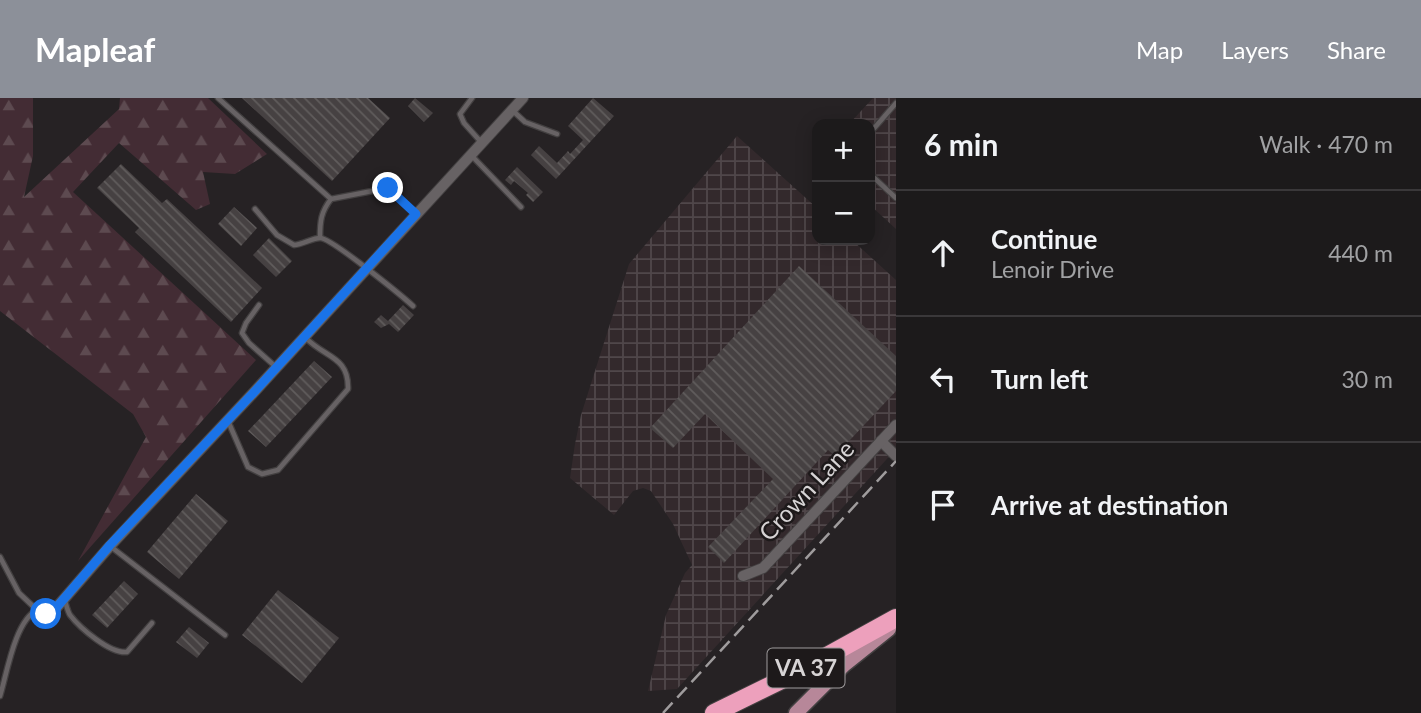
<!DOCTYPE html>
<meta charset="utf-8">
<style>
body{margin:0;font-family:Lato,sans-serif;background:#292728;color:#f1f3f6}
.controls{position:absolute;right:21px;top:21px;display:grid;overflow:hidden;border-radius:14px;box-shadow:0 4px 18px #0003}
.controls button{width:63px;height:63px;display:grid;place-items:center;padding:0;border:0;border-bottom:2px solid #3a383a;background:#1c1a1b;color:#f1f3f6;font:35px sans-serif}
.stop{position:absolute;width:21px;height:21px;margin:-16px;border:5px solid #1a73e8;border-radius:50%;background:#fff}
.stop.end{background:#1a73e8;border-color:#fff;box-shadow:0 2px 7px #0008}
.list{margin:0;padding:0;list-style:none}
h2{display:flex;justify-content:space-between;align-items:center;height:91px;margin:0;padding:0 28px;font-size:30px}
h2 small{font-size:23px;font-weight:400;color:#a0a1a3}
.list li{display:grid;grid-template-columns:46px 1fr auto;gap:21px;align-items:center;box-sizing:border-box;height:126px;padding:0 28px;border-top:2px solid #3a383a}
.list b{display:block;font-size:26px;white-space:nowrap}
.list p{margin:0;font-size:23px;white-space:nowrap;color:#a0a1a3}
.list em{font-size:23px;font-style:normal;color:#a0a1a3}
.icon{flex:none;width:38px;height:38px;fill:none;stroke:currentColor;stroke-width:2;stroke-linecap:round;stroke-linejoin:round}
.map{position:relative;flex:none;width:896px;height:615px;overflow:hidden}
header{display:flex;align-items:center;gap:42px;box-sizing:border-box;height:98px;padding:0 35px;background:#8c9099;color:#fff}
header strong{font-size:33px}
nav{display:flex;gap:38px;margin-inline-start:auto;font-size:24px}
main{display:flex}
aside{flex:1;background:#1c1a1b}
.map>svg:first-child{display:block}
.industrial{fill:url(#industrial-grid)}
.forest{fill:url(#forest-firs)}
.building{fill:url(#building-back-hatch)}
.lines{fill:none;stroke-linecap:round;stroke-linejoin:round}
.lane-casing{stroke:#434041;stroke-width:7}
.street-casing{stroke:#434041;stroke-width:12}
.primary-casing{stroke:#434041;stroke-width:17}
.highway-casing{stroke:#434041;stroke-width:20}
.lane{stroke:#676264;stroke-width:4.5}
.street{stroke:#676264;stroke-width:10}
.primary{stroke:#b78799;stroke-width:14}
.highway{stroke:#eda0bc;stroke-width:18}
.rail{stroke:#9f9c9d;stroke-width:2.5;stroke-dasharray:14 7;stroke-linecap:butt}
.route{stroke:#1a73e8;stroke-width:9}
.labels{text-anchor:middle;stroke-width:5;stroke-linejoin:round;paint-order:stroke}
.shield{fill:#1d191a;stroke:#9f9c9d;stroke-width:2}
.shield-label{font-size:23px;font-weight:bold;fill:#d7d4d5}
.street-label{font-size:24px;fill:#d7d4d5;stroke:#1d191a}
</style>
<header>
<strong>Mapleaf</strong>
<nav><a>Map</a><a>Layers</a><a>Share</a></nav>
</header>
<main>
<div class="map">
<svg width="896" height="615" viewBox="0 0 896 615">
<defs>
<pattern id="industrial-grid" width="8" height="8" patternUnits="userSpaceOnUse" patternTransform="scale(1.75)"><rect width="8" height="8" fill="#33292c"/><path d="M0 4h8M4 0v8" fill="none" stroke="#50474a"/></pattern>
<pattern id="forest-firs" width="22" height="20" patternUnits="userSpaceOnUse" patternTransform="scale(1.75)"><rect width="22" height="20" fill="#432c34"/><path d="M5 1l3.5 6h-7zM16 11l3.5 6h-7z" fill="#5d4a50"/></pattern>
<pattern id="building-back-hatch" width="6" height="6" patternUnits="userSpaceOnUse" patternTransform="scale(1.75)"><rect width="6" height="6" fill="#464142"/><path d="M-1 5l2 2M0 0l6 6M5-1l2 2" fill="none" stroke="#605c5c"/></pattern>
</defs>
<rect width="100%" height="100%" fill="#262224"/>
<g class="industrial">
<polygon points="873,0 896,0 896,131 870,107 870,26 849,26"/>
<polygon points="737,38 817,110 817,142 852,142 896,182 896,351 677,591 648,593 666,517 685,475 692,467 673,426 651,393 643,390 633,393 614,417 570,380 575,346 581,317 629,166"/>
</g>
<polygon class="forest" points="0,0 33,0 33,58 24,99 119,11 120,0 208,0 267,56 235,76 203,74 210,106 196,112 119,45 73,94 256,262 78,463 146,339 133,316 0,213"/>
<g class="building">
<polygon points="242,0 368,0 390,20 332,83"/>
<polygon points="415,0 433,15 424,24 408,8"/>
<polygon points="593,0 614,18 556,81 531,57 539,48 557,65 568,53 570,56 583,42 568,28"/>
<polygon points="121,66 162,105 167,101 262,190 231,224 135,134 139,130 97,90"/>
<polygon points="517,69 543,94 533,104 526,97 528,95 514,83 511,87 505,82"/>
<polygon points="234,109 257,130 241,148 218,126"/>
<polygon points="269,140 292,163 276,179 253,157"/>
<polygon points="799,168 896,258 896,293 835,358 828,352 724,465 708,449 773,381 705,316 673,350 650,330"/>
<polygon points="403,207 414,217 398,234 389,226 381,230 374,224 381,217 388,223"/>
<polygon points="314,263 332,279 266,349 248,333"/>
<polygon points="196,396 228,423 179,481 147,454"/>
<polygon points="124,483 138,496 107,530 92,517"/>
<polygon points="278,492 339,540 302,585 242,537"/>
<polygon points="189,529 209,545 197,560 176,544"/>
</g>
<g class="lines">
<g class="lane-casing">
<g id="lane">
<polyline points="218,0 331,101 388,90 416,116"/>
<polyline points="472,0 460,16 464,25 481,44"/>
<polyline points="512,12 525,24 557,36"/>
<polyline points="870,35 896,5"/>
<polyline points="471,57 521,109"/>
<polyline points="870,76 896,100"/>
<path d="M255,111L277,137L294,147C303,146 313,140 320,140C330,139 402,198 413,208"/>
<path d="M320,139C320,123 321,114 331,101"/>
<polyline points="259,207 246,225 242,235 249,245 276,269"/>
<path d="M228,323L248,369L262,376L278,372L348,291C349,258 325,260 306,240"/>
<polyline points="110,448 225,537"/>
<path d="M0,459L19,495L37,512C15,523 7,575 0,598"/>
<path d="M64,500C66,505 67,512 70,517C80,530 110,556 127,554L152,525"/>
</g>
</g>
<g class="street-casing">
<g id="street">
<polyline points="881,343 896,358"/>
<polyline points="743,478 763,470 896,327"/>
<polyline points="37,512 50,517 110,448 256,292 523,0"/>
</g>
</g>
<g class="primary-casing">
<polyline id="primary" points="796,615 844,567 889,531"/>
</g>
<g class="highway-casing">
<polyline id="highway" points="714,615 800,573 896,520"/>
</g>
<use href="#lane" class="lane"/>
<use href="#street" class="street"/>
<use href="#primary" class="primary"/>
<use href="#highway" class="highway"/>
<polyline class="rail" points="663,615 896,363"/>
</g>
<g class="lines">
<polyline class="route" points="46,516 50,517 110,447 256,292 416,116 388,90"/>
</g>
<g class="labels">
<rect class="shield" x="767.5" y="550.5" width="77" height="39" rx="5"/>
<g class="shield-label">
<text x="806" y="578">VA 37</text>
</g>
<g class="street-label">
<text transform="translate(807 393) rotate(-47)" y="8">Crown Lane</text>
</g>
</g>
</svg>
<div class="controls">
<button>+</button>
<button>−</button>
</div>
<div class="stop" style="left:46px;top:516px"></div>
<div class="stop end" style="left:388px;top:90px"></div>
</div>
<aside>
<h2>6 min<small>Walk · 470 m</small></h2>
<ul class="list">
<li><svg class="icon" aria-label="ahead" viewBox="0 0 24 24"><path d="M12 20V5M6 11l6-6 6 6"/></svg><div><b>Continue</b><p>Lenoir Drive</p></div><em>440 m</em></li>
<li><svg class="icon" aria-label="left" viewBox="0 0 24 24"><path d="M17 20v-9H6M10 6l-5 5 5 5"/></svg><div><b>Turn left</b></div><em>30 m</em></li>
<li><svg class="icon" aria-label="arrive" viewBox="0 0 24 24"><path d="M6 21V4h12l-3 4 3 4H6"/></svg><div><b>Arrive at destination</b></div></li>
</ul>
</aside>
</main>
